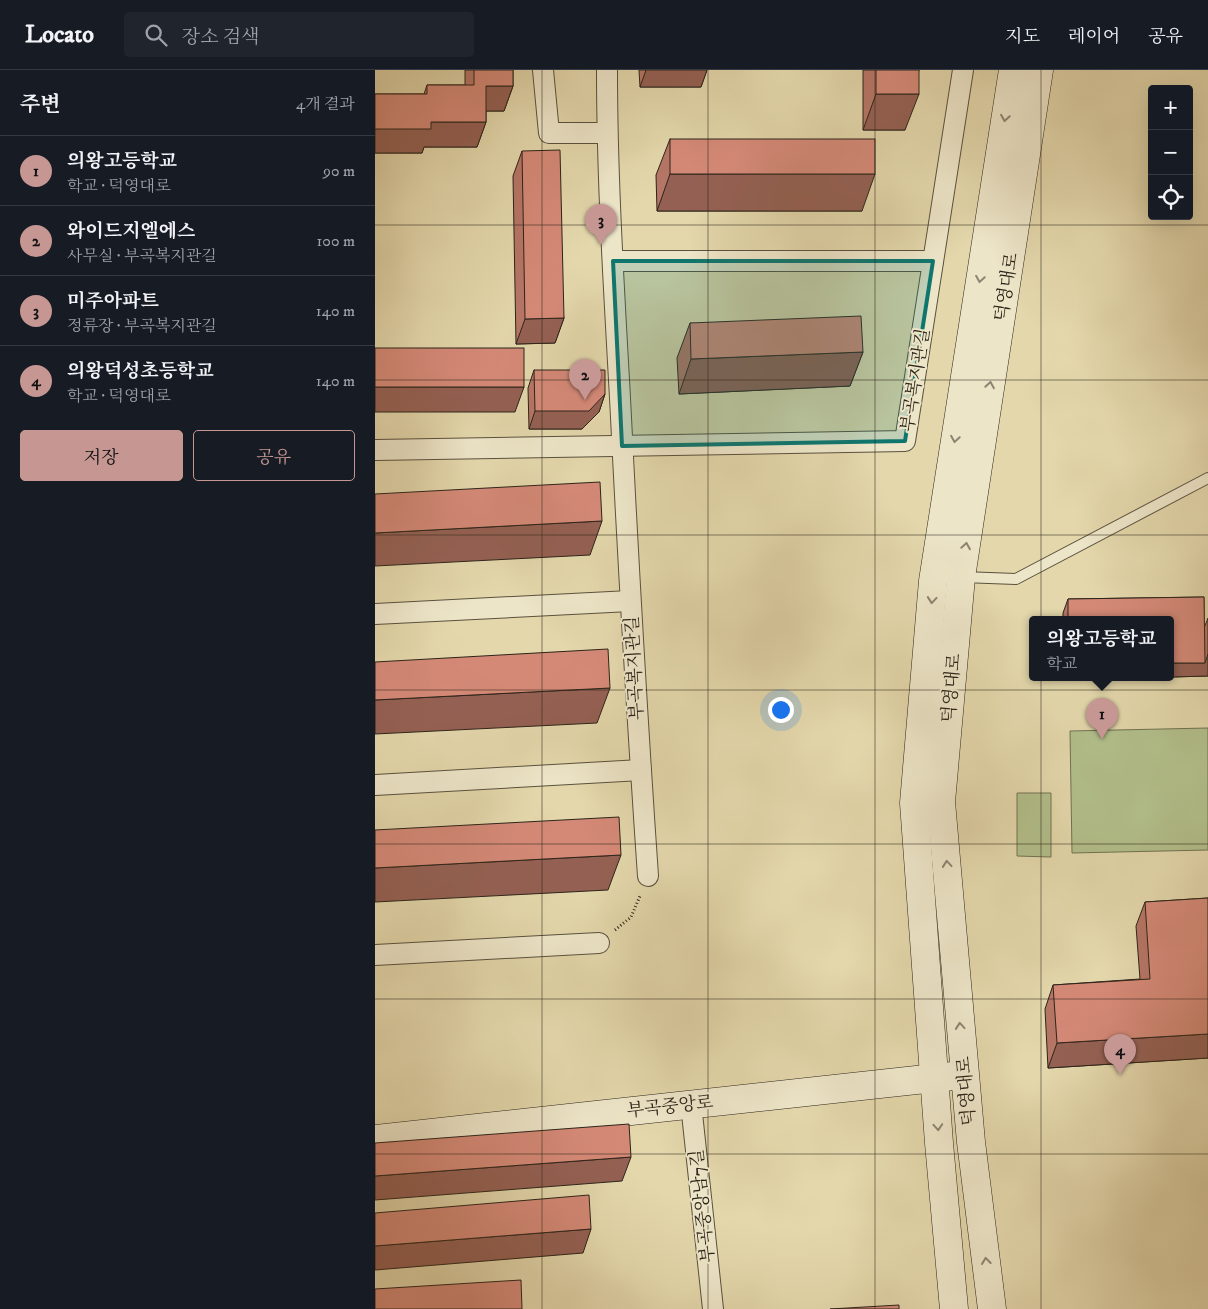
<!DOCTYPE html>
<html lang="ko">
<meta charset="utf-8">
<style>
body{margin:0;font-family:"IM FELL DW Pica","Noto Serif KR",serif;background:#20242c;color:#f1f3f6}
.controls{position:absolute;right:15px;top:15px;display:grid;overflow:hidden;border-radius:5px;box-shadow:0 5px 20px #0002}
.controls button{width:45px;height:45px;display:grid;place-items:center;padding:0;border:0;border-bottom:1px solid #363941;background:#171b24;color:#f1f3f6;font:25px sans-serif}
.you{position:absolute;left:405px;top:639px;width:18px;height:18px;margin:-12px;border:4px solid #fff;border-radius:50%;background:#1a73e8;box-shadow:0 0 0 8px #1a73e833}
.badge{display:grid;place-items:center;width:32px;height:32px;border-radius:50%;background:#c59692;color:#111;font-size:16px;font-weight:700}
.pin{position:absolute;translate:-50% -41px;filter:drop-shadow(0 1px 2px #0008)}
.pin::after{content:'';position:absolute;top:26px;width:18px;height:15px;background:inherit;clip-path:polygon(0 0,100% 0,50% 100%)}
.popup{position:absolute;left:654px;top:546px;width:145px;height:65px;box-sizing:border-box;display:grid;place-content:center;border-radius:5px;background:#171b24;filter:drop-shadow(0 1px 4px #0005);font-size:16px;white-space:nowrap;color:#9ea1a6}
.popup b{font-size:19px;color:#f1f3f6}
.popup::after{content:'';position:absolute;left:50%;top:100%;margin-left:-10px;border:10px solid transparent;border-top-color:#171b24}
.list{margin:0;padding:0;list-style:none}
h2{display:flex;justify-content:space-between;align-items:center;height:65px;margin:0;padding:0 20px;font-size:21px}
h2 small{font-size:16px;font-weight:400;color:#9ea1a6}
.list li{display:grid;grid-template-columns:32px 1fr auto;gap:15px;align-items:center;box-sizing:border-box;height:70px;padding:0 20px;border-top:1px solid #363941}
.list b{display:block;font-size:19px;white-space:nowrap}
.list p{margin:0;font-size:16px;white-space:nowrap;color:#9ea1a6}
.list em{font-size:16px;font-style:normal;color:#9ea1a6}
.actions{display:flex;gap:10px;padding:15px 20px}
.actions a{flex:1;padding:11px 0;border:1px solid #c59692;border-radius:5px;text-align:center;font-size:18px;color:#c59692}
.actions .main{background:#c59692;color:#111}
.icon{flex:none;width:28px;height:28px;fill:none;stroke:currentColor;stroke-width:2;stroke-linecap:round;stroke-linejoin:round}
.map{position:relative;flex:none;width:833px;height:1239px;overflow:hidden}
header{display:flex;align-items:center;gap:30px;box-sizing:border-box;height:70px;padding:0 25px;background:#171b24;border-bottom:1px solid #363941}
header strong{font-size:24px}
nav{display:flex;gap:28px;margin-inline-start:auto;font-size:18px}
.search{width:350px;height:45px;background:#20242c;display:flex;align-items:center;gap:12px;box-sizing:border-box;padding:0 18px;border-radius:5px;color:#9ea1a6;font-size:19px}
main{display:flex}
aside{flex:1;background:#171b24}
.map>svg:first-child{display:block}
.green{fill:#b2bf8b;stroke:#707252}
.lines{fill:none;stroke-linecap:round;stroke-linejoin:round}
.lane-casing{stroke:#5a513e;stroke-width:12}
.street-casing{stroke:#5a513e;stroke-width:22}
.secondary-casing{stroke:#2d241a;stroke-width:29}
.path{stroke:#2d241a;stroke-width:3;stroke-dasharray:1 2.5;stroke-linecap:butt}
.lane{stroke:#ede5c8;stroke-width:10}
.street{stroke:#ede5c8;stroke-width:20}
.secondary{stroke:#ede5c8;stroke-width:28}
.wall{fill:#b67666;stroke:#2d241a}
.shaded-wall{fill:#946053;stroke:#2d241a}
.building{fill:#d48977;stroke:#2d241a}
.oneway{stroke:#8d8471}
.marked{fill:#0f766e;fill-opacity:0.2;stroke:#0f766e;stroke-width:4;stroke-linejoin:round}
.grid{fill:none;stroke:#2d241a;stroke-width:1;stroke-opacity:0.55}
.labels{text-anchor:middle;stroke-width:4;stroke-linejoin:round;paint-order:stroke}
.street-label{font-size:18px;fill:#2d241a;stroke:#ede5c8}
</style>
<header>
<strong>Locato</strong>
<div class="search"><svg class="icon" aria-label="search" viewBox="0 0 24 24"><circle cx="10" cy="10" r="6"/><path d="M15 15l6 6"/></svg>장소 검색</div>
<nav><a>지도</a><a>레이어</a><a>공유</a></nav>
</header>
<main>
<aside>
<h2>주변<small>4개 결과</small></h2>
<ul class="list">
<li><span class="badge">1</span><div><b>의왕고등학교</b><p>학교 · 덕영대로</p></div><em>90 m</em></li>
<li><span class="badge">2</span><div><b>와이드지엘에스</b><p>사무실 · 부곡복지관길</p></div><em>100 m</em></li>
<li><span class="badge">3</span><div><b>미주아파트</b><p>정류장 · 부곡복지관길</p></div><em>140 m</em></li>
<li><span class="badge">4</span><div><b>의왕덕성초등학교</b><p>학교 · 덕영대로</p></div><em>140 m</em></li>
</ul>
<div class="actions"><a class="main">저장</a><a>공유</a></div>
</aside>
<div class="map">
<svg width="833" height="1239" viewBox="0 0 833 1239">
<rect width="100%" height="100%" fill="#e3d7ab"/>
<filter id="stains"><feTurbulence type="fractalNoise" baseFrequency=".004" numOctaves="4"/><feColorMatrix values="0 0 0 0 .2 0 0 0 0 .09 0 0 0 0 .02 0 0 0 .5 -.17"/></filter>
<radialGradient id="worn" r=".72"><stop offset=".6" stop-color="#630" stop-opacity="0"/><stop offset="1" stop-color="#630" stop-opacity=".3"/></radialGradient>
<g class="green">
<polygon points="833,658 833,780 697,783 695,661"/>
<polygon points="642,723 676,723 676,787 642,786"/>
</g>
<g class="lines">
<g class="lane-casing">
<polyline id="lane" points="587,507 641,509 833,408"/>
</g>
<g class="street-casing">
<g id="street">
<polyline points="168,0 174,63 232,63"/>
<path d="M232,0C232,110 239,219 245,328C253,488 262,647 273,806"/>
<polyline points="238,191 558,191"/>
<polyline points="0,380 530,371 588,0"/>
<polyline points="0,544 255,531"/>
<polyline points="0,715 266,700"/>
<polyline points="0,885 224,873"/>
<polyline points="316,1034 338,1239"/>
</g>
</g>
<g class="secondary-casing">
<g id="secondary">
<polyline points="0,1069 578,1006"/>
<polyline points="579,1239 564,1073 539,733 558,511 638,0"/>
<polyline points="617,1239 596,1072 566,732 586,507 664,0"/>
</g>
</g>
<polyline class="path" points="240,860 256,847 265,826"/>
<use href="#lane" class="lane"/>
<use href="#street" class="street"/>
<use href="#secondary" class="secondary"/>
</g>
<g class="wall">
<polygon points="90,0 138,0 138,16 129,41 111,41 111,52 102,77 49,77 47,83 0,83 0,24 49,24 52,15 90,15"/>
<polygon points="264,0 332,0 326,17 265,17"/>
<polygon points="488,0 544,0 530,60 488,60"/>
<polygon points="295,69 487,141 282,141 281,105"/>
<polygon points="147,81 189,248 180,273 141,274 138,106"/>
<polygon points="315,253 488,282 475,316 304,324 302,288"/>
<polygon points="159,300 230,324 224,342 207,359 154,359 153,318"/>
<polygon points="829,527 829,558 833,548 833,606 796,607 796,550 688,550 688,543 693,529"/>
<polygon points="833,828 833,988 673,998 670,939 678,915 765,909 761,856 770,832"/>
</g>
<g class="shaded-wall">
<polygon points="271,0 332,0 326,17 265,17"/>
<polygon points="111,16 138,16 129,41 102,41"/>
<polygon points="501,24 544,24 530,60 488,60"/>
<polygon points="56,52 111,52 102,77 49,77 47,83 0,83 0,59"/>
<polygon points="295,104 500,104 487,141 282,141"/>
<polygon points="189,248 180,273 141,274 150,249"/>
<polygon points="488,282 475,316 304,324 316,289"/>
<polygon points="0,317 149,317 140,342 0,342"/>
<polygon points="230,324 224,342 207,359 154,359 160,341"/>
<polygon points="227,451 215,485 0,496 0,463"/>
<polygon points="833,584 833,606 796,607 796,593 830,593"/>
<polygon points="689,608 754,608 689,609"/>
<polygon points="235,618 222,653 0,664 0,630"/>
<polygon points="246,785 233,820 0,832 0,798"/>
<polygon points="833,964 833,988 673,998 682,973"/>
<polygon points="256,1087 247,1111 0,1130 0,1106"/>
<polygon points="216,1159 208,1183 0,1200 0,1176"/>
</g>
<g class="building">
<polygon points="99,0 138,0 138,16 111,16 111,52 56,52 56,59 0,59 0,24 52,24 52,15 99,15"/>
<rect x="501" y="0" width="43" height="24"/>
<rect x="295" y="69" width="205" height="35"/>
<polygon points="185,80 189,248 150,249 147,81"/>
<polygon points="486,246 488,282 316,289 315,253"/>
<rect x="0" y="278" width="149" height="39"/>
<polygon points="159,300 230,300 230,324 214,341 160,341"/>
<polygon points="225,412 227,451 0,463 0,424"/>
<polygon points="829,527 830,593 796,593 796,550 693,550 693,529"/>
<polygon points="233,579 235,618 0,630 0,592"/>
<polygon points="244,747 246,785 0,798 0,760"/>
<polygon points="833,828 833,964 682,973 678,915 775,909 770,832"/>
<polygon points="254,1054 256,1087 0,1106 0,1073"/>
<polygon points="214,1125 216,1159 0,1176 0,1143"/>
<polygon points="146,1210 147,1239 0,1239 0,1219"/>
<polygon points="524,1235 524,1239 455,1239"/>
</g>
<defs><path id="oneway-chevron" d="M-2-3.5L2.5 0L-2 3.5" fill="none" stroke-width="1.6" stroke-linecap="round" stroke-linejoin="round" transform="scale(1.25)"/></defs>
<g class="oneway">
<use href="#oneway-chevron" transform="translate(630 48) rotate(99)"/>
<use href="#oneway-chevron" transform="translate(605 209) rotate(99)"/>
<use href="#oneway-chevron" transform="translate(615 315) rotate(-81)"/>
<use href="#oneway-chevron" transform="translate(580 369) rotate(99)"/>
<use href="#oneway-chevron" transform="translate(591 476) rotate(-81)"/>
<use href="#oneway-chevron" transform="translate(557 530) rotate(95)"/>
<use href="#oneway-chevron" transform="translate(572 794) rotate(-95)"/>
<use href="#oneway-chevron" transform="translate(585 956) rotate(-95)"/>
<use href="#oneway-chevron" transform="translate(563 1057) rotate(86)"/>
<use href="#oneway-chevron" transform="translate(611 1191) rotate(-97)"/>
</g>
<path class="marked" d="M238,191H558L530,371L247,376Z"/>
<path class="grid" d="M167,0V1239M333,0V1239M500,0V1239M666,0V1239M0,155H833M0,310H833M0,465H833M0,620H833M0,774H833M0,929H833M0,1084H833"/>
<g class="labels">
<g class="street-label">
<text transform="translate(631 217) rotate(-81)" y="6">덕영대로</text>
<text transform="translate(540 310) rotate(-81)" y="6">부곡복지관길</text>
<text transform="translate(259 598) rotate(-93)" y="6">부곡복지관길</text>
<text transform="translate(576 618) rotate(-85)" y="6">덕영대로</text>
<text transform="translate(591 1021) rotate(-95)" y="6">덕영대로</text>
<text transform="translate(295 1036) rotate(-6)" y="6">부곡중앙로</text>
<text transform="translate(327 1136) rotate(-96)" y="6">부곡중앙남7길</text>
</g>
</g>
<rect width="100%" height="100%" filter="url(#stains)"/>
<rect width="100%" height="100%" fill="url(#worn)"/>
</svg>
<div class="controls">
<button>+</button>
<button>−</button>
<button><svg class="icon" aria-label="locate" viewBox="0 0 24 24"><circle cx="12" cy="12" r="6"/><path d="M12 2v4M12 18v4M2 12h4M18 12h4"/></svg></button>
</div>
<div class="you"></div>
<div class="pin badge" style="left:727px;top:669px">1</div>
<div class="popup"><b>의왕고등학교</b>학교</div>
<div class="pin badge" style="left:210px;top:330px">2</div>
<div class="pin badge" style="left:226px;top:175px">3</div>
<div class="pin badge" style="left:745px;top:1005px">4</div>
</div>
</main>
